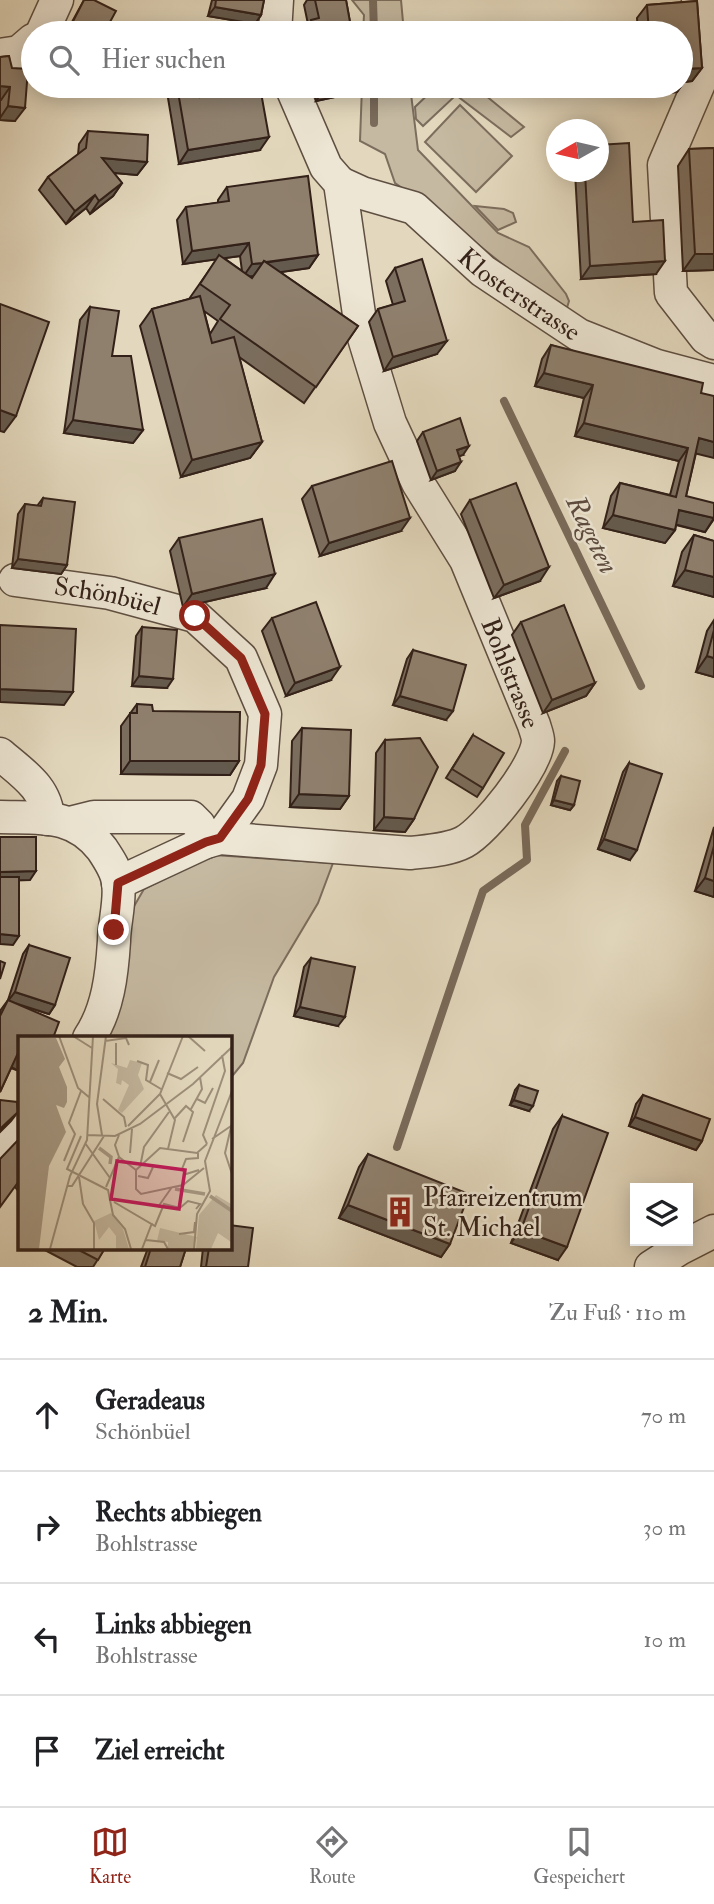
<!DOCTYPE html>
<html lang="de">
<meta charset="utf-8">
<style>
body{margin:0;font-family:"IM FELL Double Pica",serif;background:#f6f6f6;color:#202124}
.controls{position:absolute;right:21px;bottom:21px;display:grid;overflow:hidden;border-radius:0px;box-shadow:0 4px 18px #0003}
.controls button{width:63px;height:63px;display:grid;place-items:center;padding:0;border:0;border-bottom:2px solid #e0e0e0;background:#fff;color:#202124;font:35px sans-serif}
.compass{position:absolute;left:546px;top:119px;width:63px;height:63px;border-radius:50%;background:#fff;box-shadow:0 4px 18px #0003;rotate:262deg}
.stop{position:absolute;width:21px;height:21px;margin:-16px;border:5px solid #8f2418;border-radius:50%;background:#fff}
.stop.end{background:#8f2418;border-color:#fff;box-shadow:0 2px 7px #0008}
.list{margin:0;padding:0;list-style:none}
h2{display:flex;justify-content:space-between;align-items:center;height:91px;margin:0;padding:0 28px;font-size:30px}
h2 small{font-size:23px;font-weight:400;color:#757577}
.list li{display:grid;grid-template-columns:46px 1fr auto;gap:21px;align-items:center;box-sizing:border-box;height:112px;padding:0 28px;border-top:2px solid #e0e0e0}
.list b{display:block;font-size:26px;white-space:nowrap}
.list p{margin:0;font-size:23px;white-space:nowrap;color:#757577}
.list em{font-size:23px;font-style:normal;color:#757577}
.icon{flex:none;width:38px;height:38px;fill:none;stroke:currentColor;stroke-width:2;stroke-linecap:round;stroke-linejoin:round}
.map{position:relative;flex:none;width:714px;height:1267px;overflow:hidden}
.search{position:absolute;background:#fff;box-shadow:0 4px 18px #0003;left:21px;right:21px;top:21px;height:77px;display:flex;align-items:center;gap:18px;box-sizing:border-box;padding:0 24px;border-radius:38px;color:#757577;font-size:26px}
.sheet{height:539px;background:#fff}
nav{display:flex;justify-content:space-around;align-items:center;box-sizing:border-box;height:98px;border-top:2px solid #e0e0e0;background:#fff;font-size:19px;color:#757577}
nav a{display:grid;justify-items:center;gap:4px}
nav .on{color:#8f2418}
.map>svg:first-child{display:block}
.green{fill:#c5b9a1;stroke:#7c6d5d;stroke-width:2}
.lines{fill:none;stroke-linecap:round;stroke-linejoin:round}
.stream{stroke:#796a5a;stroke-width:8}
.minor-casing{stroke:#5f4f42;stroke-width:35}
.minor{stroke:#ede6d4;stroke-width:32}
.wall{fill:#7b6e5f;stroke:#332119;stroke-width:2;fill-rule:evenodd}
.shaded-wall{fill:#645a4d;stroke:#332119;stroke-width:2}
.building{fill:#8f806e;stroke:#332119;stroke-width:2}
.route{stroke:#8f2418;stroke-width:9}
.labels{text-anchor:middle;stroke-width:5;stroke-linejoin:round;paint-order:stroke}
.street-label{font-size:26px;fill:#332119;stroke:#ede6d4}
.poi-label{font-size:26px;fill:#332119;stroke:#ede6d4;text-anchor:start}
.water-label{font-size:28px;font-style:italic;fill:#5c4b3f;stroke:#ede6d4}
.inset-river{fill:none;stroke:#a79a85;stroke-width:3.5}
.inset-road{fill:none;stroke:#9d8f7b;stroke-width:2}
.view{fill:#c2185b;fill-opacity:0.15;stroke:#c2185b;stroke-width:3.5}
.inset-edge{fill:none;stroke:#332119;stroke-width:3.5}
</style>
<div class="map">
<svg width="714" height="1267" viewBox="0 0 714 1267">
<rect width="100%" height="100%" fill="#e3d8bd"/>
<filter id="stains"><feTurbulence type="fractalNoise" baseFrequency=".00286" numOctaves="4"/><feColorMatrix values="0 0 0 0 .2 0 0 0 0 .09 0 0 0 0 .02 0 0 0 .5 -.17"/></filter>
<radialGradient id="worn" r=".72"><stop offset=".6" stop-color="#630" stop-opacity="0"/><stop offset="1" stop-color="#630" stop-opacity=".3"/></radialGradient>
<g class="green">
<polygon points="352,0 401,0 404,33 363,33 364,15"/>
<polygon points="362,86 410,86 418,150 498,233 529,247 566,294 569,301 566,311 536,291 441,215 395,183 385,154 360,141"/>
<polygon points="437,86 454,97 423,126 416,119 415,107"/>
<polygon points="456,86 474,86 524,127 511,137 452,92"/>
<polygon points="460,105 512,156 476,192 425,142"/>
<polygon points="475,206 504,209 513,213 516,222 498,230"/>
<polygon points="213,855 333,863 318,903 274,977 243,1063 229,1080 229,1038 103,1038 133,908 144,889"/>
</g>
<g class="lines">
<g class="stream">
<polyline points="373,0 374,33"/>
<polyline points="374,123 374,86"/>
<polyline points="504,401 641,686"/>
<polyline points="397,1147 483,891 527,860 525,825 565,751"/>
</g>
<g class="minor-casing">
<g id="minor">
<polyline points="698,0 700,81 664,165 671,293 706,338 714,343"/>
<polyline points="42,33 57,0"/>
<polyline points="275,33 277,0"/>
<polyline points="0,55 19,52 33,40"/>
<path id="s1" d="M340,183L362,193L414,208L483,271L579,335L657,366L714,381"/>
<path id="s2" d="M15,580L110,593L195,616L241,658L265,714L261,765L248,799L220,838"/>
<path d="M0,754C22,773 47,788 48,819"/>
<path d="M0,817C41,818 74,813 102,849C108,858 117,871 118,883C121,899 114,924 114,941C112,974 108,1010 89,1038"/>
<polyline points="70,823 94,817 191,817 199,825 206,842"/>
<path d="M118,883L206,842L220,838L410,853C427,851 449,850 464,842C486,830 537,766 538,741C538,736 535,729 534,725L466,560L418,483L390,423L361,328L340,183L326,167L291,86"/>
<polyline points="0,1150 19,1130"/>
<polyline points="651,1267 679,1249 714,1231"/>
</g>
</g>
<use href="#minor" class="minor"/>
</g>
<g class="wall">
<polygon points="84,0 104,33 66,33"/>
<polygon points="212,0 264,0 261,15 255,24 208,16"/>
<polygon points="307,0 346,0 352,33 302,33 308,24 304,5"/>
<polygon points="697,1 702,68 692,81 684,82 677,92 665,93 665,86 681,86 681,33 638,33 637,18 647,5"/>
<polygon points="9,56 15,121 0,120 0,57"/>
<polygon points="166,86 234,86 229,92 260,150 179,164"/>
<polygon points="313,86 358,86 353,93 316,101"/>
<polygon points="88,131 147,162 137,175 114,173 122,183 113,196 90,214 86,208 66,224 39,190 48,177 78,155 79,144"/>
<polygon points="714,148 714,270 683,271 678,166 689,149"/>
<polygon points="575,172 598,172 633,222 656,274 581,279"/>
<path d="M227,187L318,255L309,268L280,272L358,326L304,403L239,357L262,442L250,458L181,477L140,326L152,309L189,299L217,259L183,264L177,220L186,207L218,203V200ZM240,256L242,271L224,258ZM204,311L218,321L210,334Z"/>
<polygon points="395,268 437,354 384,371 369,322 378,309 393,305 386,281"/>
<polygon points="90,307 112,356 143,430 133,443 64,433 80,320"/>
<polygon points="551,345 701,393 696,453 686,496 714,519 705,532 676,525 675,530 665,543 603,528 611,496 620,483 670,495 679,461 575,436 584,398 535,386 542,359"/>
<polygon points="423,432 463,455 459,456 455,471 431,480 417,441"/>
<polygon points="312,486 401,531 320,556 302,499"/>
<polygon points="43,498 67,565 61,574 12,568 18,514 25,504 37,506"/>
<polygon points="470,500 540,581 494,598 461,514"/>
<polygon points="694,535 714,541 714,597 673,586 682,552"/>
<polygon points="179,538 266,588 183,607 170,551"/>
<polygon points="272,618 331,680 286,696 262,631"/>
<polygon points="714,620 714,677 696,672 707,631"/>
<polygon points="521,622 595,683 586,696 543,713 512,635"/>
<polygon points="142,627 167,688 132,686 136,636"/>
<polygon points="413,650 446,720 393,705 407,659"/>
<polygon points="137,704 153,711 239,761 230,775 121,774 121,726"/>
<polygon points="302,728 349,796 340,809 290,807 292,741"/>
<polygon points="473,735 483,788 477,797 446,778"/>
<polygon points="385,740 414,819 405,832 374,830 376,753"/>
<polygon points="629,763 630,860 598,849 623,772"/>
<polygon points="561,776 574,805 570,810 551,805 557,781"/>
<polygon points="714,827 714,897 695,891"/>
<polygon points="29,945 55,1005 49,1014 18,1004 19,1071 11,1068 0,1092 0,1011 8,1000 23,954"/>
<polygon points="311,958 338,1026 294,1016 304,967"/>
<polygon points="519,1085 529,1111 510,1105 515,1090"/>
<polygon points="643,1095 702,1141 696,1150 629,1126 636,1104"/>
<polygon points="562,1116 558,1260 511,1243 553,1129"/>
<polygon points="19,1139 19,1192 15,1187"/>
<polygon points="368,1154 450,1244 441,1257 339,1218 359,1167"/>
<polygon points="41,1248 105,1248 93,1267 77,1267"/>
<polygon points="148,1248 186,1248 180,1267 141,1267"/>
<polygon points="203,1248 229,1248 248,1267 201,1267"/>
</g>
<g class="shaded-wall">
<polygon points="215,7 261,15 255,24 208,16"/>
<polygon points="702,68 692,81 684,82 677,92 665,93 670,86 681,86 681,76 685,69"/>
<polygon points="0,86 10,87 1,100 0,100"/>
<polygon points="216,86 234,86 227,96 190,102 199,89"/>
<polygon points="334,86 358,86 353,93 316,101 325,88"/>
<polygon points="8,106 25,108 15,121 0,120 0,118"/>
<polygon points="269,137 260,150 179,164 188,150"/>
<polygon points="102,158 147,162 137,175 93,171"/>
<polygon points="122,183 113,196 90,214 99,201"/>
<polygon points="95,195 86,208 66,224 75,211"/>
<polygon points="249,243 240,256 183,264 192,251"/>
<polygon points="695,254 714,254 714,270 683,271"/>
<polygon points="318,255 309,268 254,276 263,263"/>
<polygon points="665,261 656,274 581,279 590,266"/>
<polygon points="263,263 254,276 243,277 252,264"/>
<polygon points="447,341 437,354 384,371 393,357"/>
<polygon points="544,373 593,385 584,398 535,386"/>
<polygon points="0,410 16,416 4,432 0,431"/>
<polygon points="73,420 143,430 133,443 64,433"/>
<polygon points="584,423 688,448 679,461 575,436"/>
<polygon points="699,438 714,442 714,458 690,452"/>
<polygon points="262,442 250,458 181,477 192,460"/>
<polygon points="469,446 463,455 451,459 457,450"/>
<polygon points="461,462 455,471 431,480 437,471"/>
<polygon points="679,510 714,518 705,532 670,523"/>
<polygon points="613,515 675,530 665,543 603,528"/>
<polygon points="410,518 401,531 320,556 329,543"/>
<polygon points="18,559 67,565 61,574 12,568"/>
<polygon points="549,567 540,581 494,598 504,585"/>
<polygon points="685,570 714,577 714,597 673,586"/>
<polygon points="275,574 266,588 183,607 192,594"/>
<polygon points="707,656 714,658 714,677 696,672"/>
<polygon points="340,667 331,680 286,696 295,683"/>
<polygon points="139,676 173,679 167,688 132,686"/>
<polygon points="595,683 586,696 543,713 552,700"/>
<polygon points="0,689 73,692 64,705 0,702"/>
<polygon points="400,696 453,711 446,720 393,705"/>
<polygon points="130,761 239,761 230,775 121,774"/>
<polygon points="299,794 349,796 340,809 290,807"/>
<polygon points="554,800 574,805 570,810 551,805"/>
<polygon points="384,817 414,819 405,832 374,830"/>
<polygon points="604,839 637,850 630,860 598,849"/>
<polygon points="36,871 30,880 0,881 0,872"/>
<polygon points="705,878 714,881 714,897 695,891"/>
<polygon points="0,934 19,936 13,945 0,944"/>
<polygon points="15,992 55,1005 49,1014 8,1001"/>
<polygon points="300,1007 345,1017 338,1026 294,1016"/>
<polygon points="18,1053 19,1054 19,1071 9,1066"/>
<polygon points="514,1100 533,1106 529,1111 510,1105"/>
<polygon points="18,1112 11,1121 0,1132 0,1129"/>
<polygon points="635,1117 702,1141 696,1150 629,1126"/>
<polygon points="348,1205 450,1244 441,1257 339,1218"/>
<polygon points="521,1230 567,1247 558,1260 511,1243"/>
</g>
<g class="building">
<polygon points="84,0 94,0 116,11 104,33 67,33"/>
<polygon points="216,0 264,0 261,15 215,7"/>
<polygon points="315,0 346,0 352,33 314,33 311,20 319,18"/>
<polygon points="697,1 702,68 685,69 686,79 681,79 681,33 649,33 647,5"/>
<polygon points="9,56 12,68 28,69 25,108 8,106 10,87 0,86 0,57"/>
<polygon points="177,86 216,86 199,89 200,97 260,87 269,137 188,150"/>
<polygon points="88,131 148,135 147,162 102,158 122,183 99,201 95,195 75,211 48,177 86,148"/>
<polygon points="629,143 633,222 663,220 665,261 590,266 585,172 598,172 598,145"/>
<polygon points="714,148 714,254 695,254 689,149"/>
<polygon points="308,176 318,255 266,262 264,261 263,263 252,264 249,243 192,251 186,207 229,201 227,187"/>
<polygon points="219,255 252,278 264,261 358,326 316,387 220,319 230,305 200,284"/>
<polygon points="422,259 447,341 393,357 378,309 405,301 395,268"/>
<polygon points="200,296 212,343 234,337 262,442 192,460 152,309"/>
<polygon points="0,304 49,322 16,416 0,410"/>
<polygon points="90,307 119,311 112,356 131,356 143,430 73,420"/>
<polygon points="551,345 703,383 701,393 714,396 714,442 699,438 686,496 714,503 714,518 679,510 675,530 613,515 620,483 676,497 688,448 584,423 593,385 544,373"/>
<polygon points="460,418 469,446 457,450 461,462 437,471 423,432"/>
<polygon points="392,461 410,518 329,543 312,486"/>
<polygon points="516,483 549,567 504,585 470,500"/>
<polygon points="43,498 75,502 67,565 18,559 25,504 41,506"/>
<polygon points="262,519 275,574 192,594 179,538"/>
<polygon points="694,535 714,541 714,577 685,570"/>
<polygon points="316,602 340,667 295,683 272,618"/>
<polygon points="564,605 595,683 552,700 521,622"/>
<polygon points="0,625 76,629 73,692 0,689"/>
<polygon points="142,627 177,630 173,679 139,676"/>
<polygon points="714,630 714,658 707,656"/>
<polygon points="413,650 466,665 453,711 400,696"/>
<polygon points="137,704 152,705 153,711 240,712 239,761 130,761 130,713 137,713"/>
<polygon points="302,728 351,730 349,796 299,794"/>
<polygon points="473,735 504,753 483,788 452,769"/>
<polygon points="420,738 438,767 414,819 384,817 385,740"/>
<polygon points="629,763 662,774 637,850 604,839"/>
<polygon points="561,776 580,781 574,805 554,800"/>
<polygon points="0,837 36,837 36,871 0,872"/>
<polygon points="714,846 714,881 705,878"/>
<polygon points="0,877 19,877 19,936 0,934"/>
<polygon points="29,945 70,958 55,1005 15,992"/>
<polygon points="311,958 355,967 345,1017 300,1007"/>
<polygon points="0,961 5,963 0,979"/>
<polygon points="8,1000 59,1022 53,1038 19,1038 19,1054 18,1053 0,1092 0,1016"/>
<polygon points="519,1085 538,1091 533,1106 514,1100"/>
<polygon points="643,1095 710,1119 702,1141 635,1117"/>
<polygon points="0,1100 17,1102 18,1112 0,1129"/>
<polygon points="562,1116 608,1133 567,1247 521,1230"/>
<polygon points="19,1139 19,1181 0,1207 0,1159"/>
<polygon points="368,1154 469,1194 450,1244 348,1205"/>
<polygon points="229,1225 253,1228 248,1267 206,1267 209,1248 229,1248"/>
<polygon points="75,1248 105,1248 98,1260"/>
<polygon points="151,1248 186,1248 180,1267 145,1267"/>
</g>
<g class="lines">
<polyline class="route" points="114,930 118,883 206,842 220,838 248,799 261,765 265,714 241,658 195,616"/>
</g>
<defs>
<g id="building-bare" transform="scale(2.415)"><path d="M-4-6H4V6H1V3H-1V6H-4ZM-2.5-4.3h1.7v1.8h-1.7ZM.8-4.3h1.7v1.8H.8ZM-2.5-1h1.7V.8h-1.7ZM.8-1h1.7V.8H.8Z" fill="#8f2418" stroke="#ede6d4" stroke-width="2.5" paint-order="stroke"/></g>
</defs>
<g fill-rule="evenodd">
<use href="#building-bare" x="400" y="1212"/>
</g>
<g class="labels">
<g class="street-label">
<text dy="9" stroke="none"><textPath href="#s1" startOffset="215">Klosterstrasse</textPath></text>
<text dy="9" stroke="none"><textPath href="#s2" startOffset="94">Schönbüel</textPath></text>
<text transform="translate(511 673) rotate(68)" y="9">Bohlstrasse</text>
</g>
<g class="poi-label">
<text x="423" y="1206">Pfarreizentrum<tspan x="423" dy="30">St. Michael</tspan></text>
</g>
<g class="water-label">
<text transform="translate(593 534) rotate(64)" y="10">Rageten</text>
</g>
</g>
<g transform="translate(18 1036)">
<rect width="214" height="214" fill="#e3d8bd"/>
<path d="M112,24L124,27L120,39L126,53L104,77L100,74L111,49L104,44L103,49L98,47L100,33L93,27L109,32ZM198,159L213,168V206L200,197L193,213H178L181,179ZM93,177L105,193L111,213H98V200L91,191L81,204L76,185ZM142,192L179,201L175,213H150V206L139,205Z" fill="#c5b9a1"/>
<path d="M0,0L38,2L47,23L41,31L49,51V66L46,72L38,69L48,96L31,130L21,213H0Z" fill="#a79a85"/>
<path class="inset-river" d="M0,13L30,7M0,26L34,6M0,35L25,13M0,43L31,9M0,56L35,6M81,112L93,121L92,128M157,153L187,158M192,160L214,175"/>
<path class="inset-road" d="M41,0L60,52L72,62M55,0L74,12M170,0L187,15M87,5L108,2L111,9M98,7V29M119,25L130,29L128,44L143,53M149,37L163,43L180,31M132,46L141,24M142,58L157,84L150,113M85,63L106,81L108,91M179,63L187,67L195,52M173,73L184,53L182,41M156,83L168,70L175,76L165,106M214,87L207,117L214,138M110,90L142,58L165,0M69,99L97,100L122,88L175,48L214,11M84,99L79,68L88,0M101,99L97,109L101,121L118,134M63,100L49,133L90,154L95,179L107,193L113,213M194,103L213,90M67,107L92,142M189,108L185,99L207,35L204,19M112,117L114,93M180,117V122L168,123L164,133L168,138L181,134M46,125L57,98L51,87L63,55M122,131L126,111L151,76M118,134V153L123,158L165,149L186,132M118,134L142,112L179,117L189,108M120,140L130,142L135,131M61,141L65,168L76,187V213M49,150H54L86,100M88,151L101,121M96,166L137,190L146,168L162,172L170,165L182,168L178,173M140,171L154,151M161,198L176,196L177,186M128,204L146,206L150,213M32,213L52,140L69,104L75,0M124,213L134,187M176,213L179,178L192,155L187,125L214,55"/>
<path class="view" d="M99,125L167,134L161,173L93,163Z"/>
<rect width="214" height="214" class="inset-edge"/>
</g>
<rect width="100%" height="100%" filter="url(#stains)"/>
<rect width="100%" height="100%" fill="url(#worn)"/>
</svg>
<div class="controls">
<button><svg class="icon" aria-label="layers" viewBox="0 0 24 24"><path d="M12 4l9 5-9 5-9-5zM3 14l9 5 9-5"/></svg></button>
</div>
<svg class="compass" viewBox="-18 -18 36 36"><path d="M0-13l5 13h-10z" fill="#e53935"/><path d="M0 13l5-13h-10z" fill="#757577"/></svg>
<div class="stop" style="left:195px;top:616px"></div>
<div class="stop end" style="left:114px;top:930px"></div>
<div class="search"><svg class="icon" aria-label="search" viewBox="0 0 24 24"><circle cx="10" cy="10" r="6"/><path d="M15 15l6 6"/></svg>Hier suchen</div>
</div>
<section class="sheet">
<h2>2 Min.<small>Zu Fuß · 110 m</small></h2>
<ul class="list">
<li><svg class="icon" aria-label="ahead" viewBox="0 0 24 24"><path d="M12 20V5M6 11l6-6 6 6"/></svg><div><b>Geradeaus</b><p>Schönbüel</p></div><em>70 m</em></li>
<li><svg class="icon" aria-label="right" viewBox="0 0 24 24"><path d="M7 20v-9h11M14 6l5 5-5 5"/></svg><div><b>Rechts abbiegen</b><p>Bohlstrasse</p></div><em>30 m</em></li>
<li><svg class="icon" aria-label="left" viewBox="0 0 24 24"><path d="M17 20v-9H6M10 6l-5 5 5 5"/></svg><div><b>Links abbiegen</b><p>Bohlstrasse</p></div><em>10 m</em></li>
<li><svg class="icon" aria-label="arrive" viewBox="0 0 24 24"><path d="M6 21V4h12l-3 4 3 4H6"/></svg><div><b>Ziel erreicht</b></div></li>
</ul>
</section>
<nav>
<a class="on"><svg class="icon" aria-label="map" viewBox="0 0 24 24"><path d="M3 6l6-2 6 2 6-2v14l-6 2-6-2-6 2zM9 4v14M15 6v14"/></svg>Karte</a>
<a><svg class="icon" aria-label="directions" viewBox="0 0 24 24"><path d="M12 3l9 9-9 9-9-9zM9 14v-3h6M13 9l2 2-2 2"/></svg>Route</a>
<a><svg class="icon" aria-label="saved" viewBox="0 0 24 24"><path d="M7 4h10v16l-5-4-5 4z"/></svg>Gespeichert</a>
</nav>
